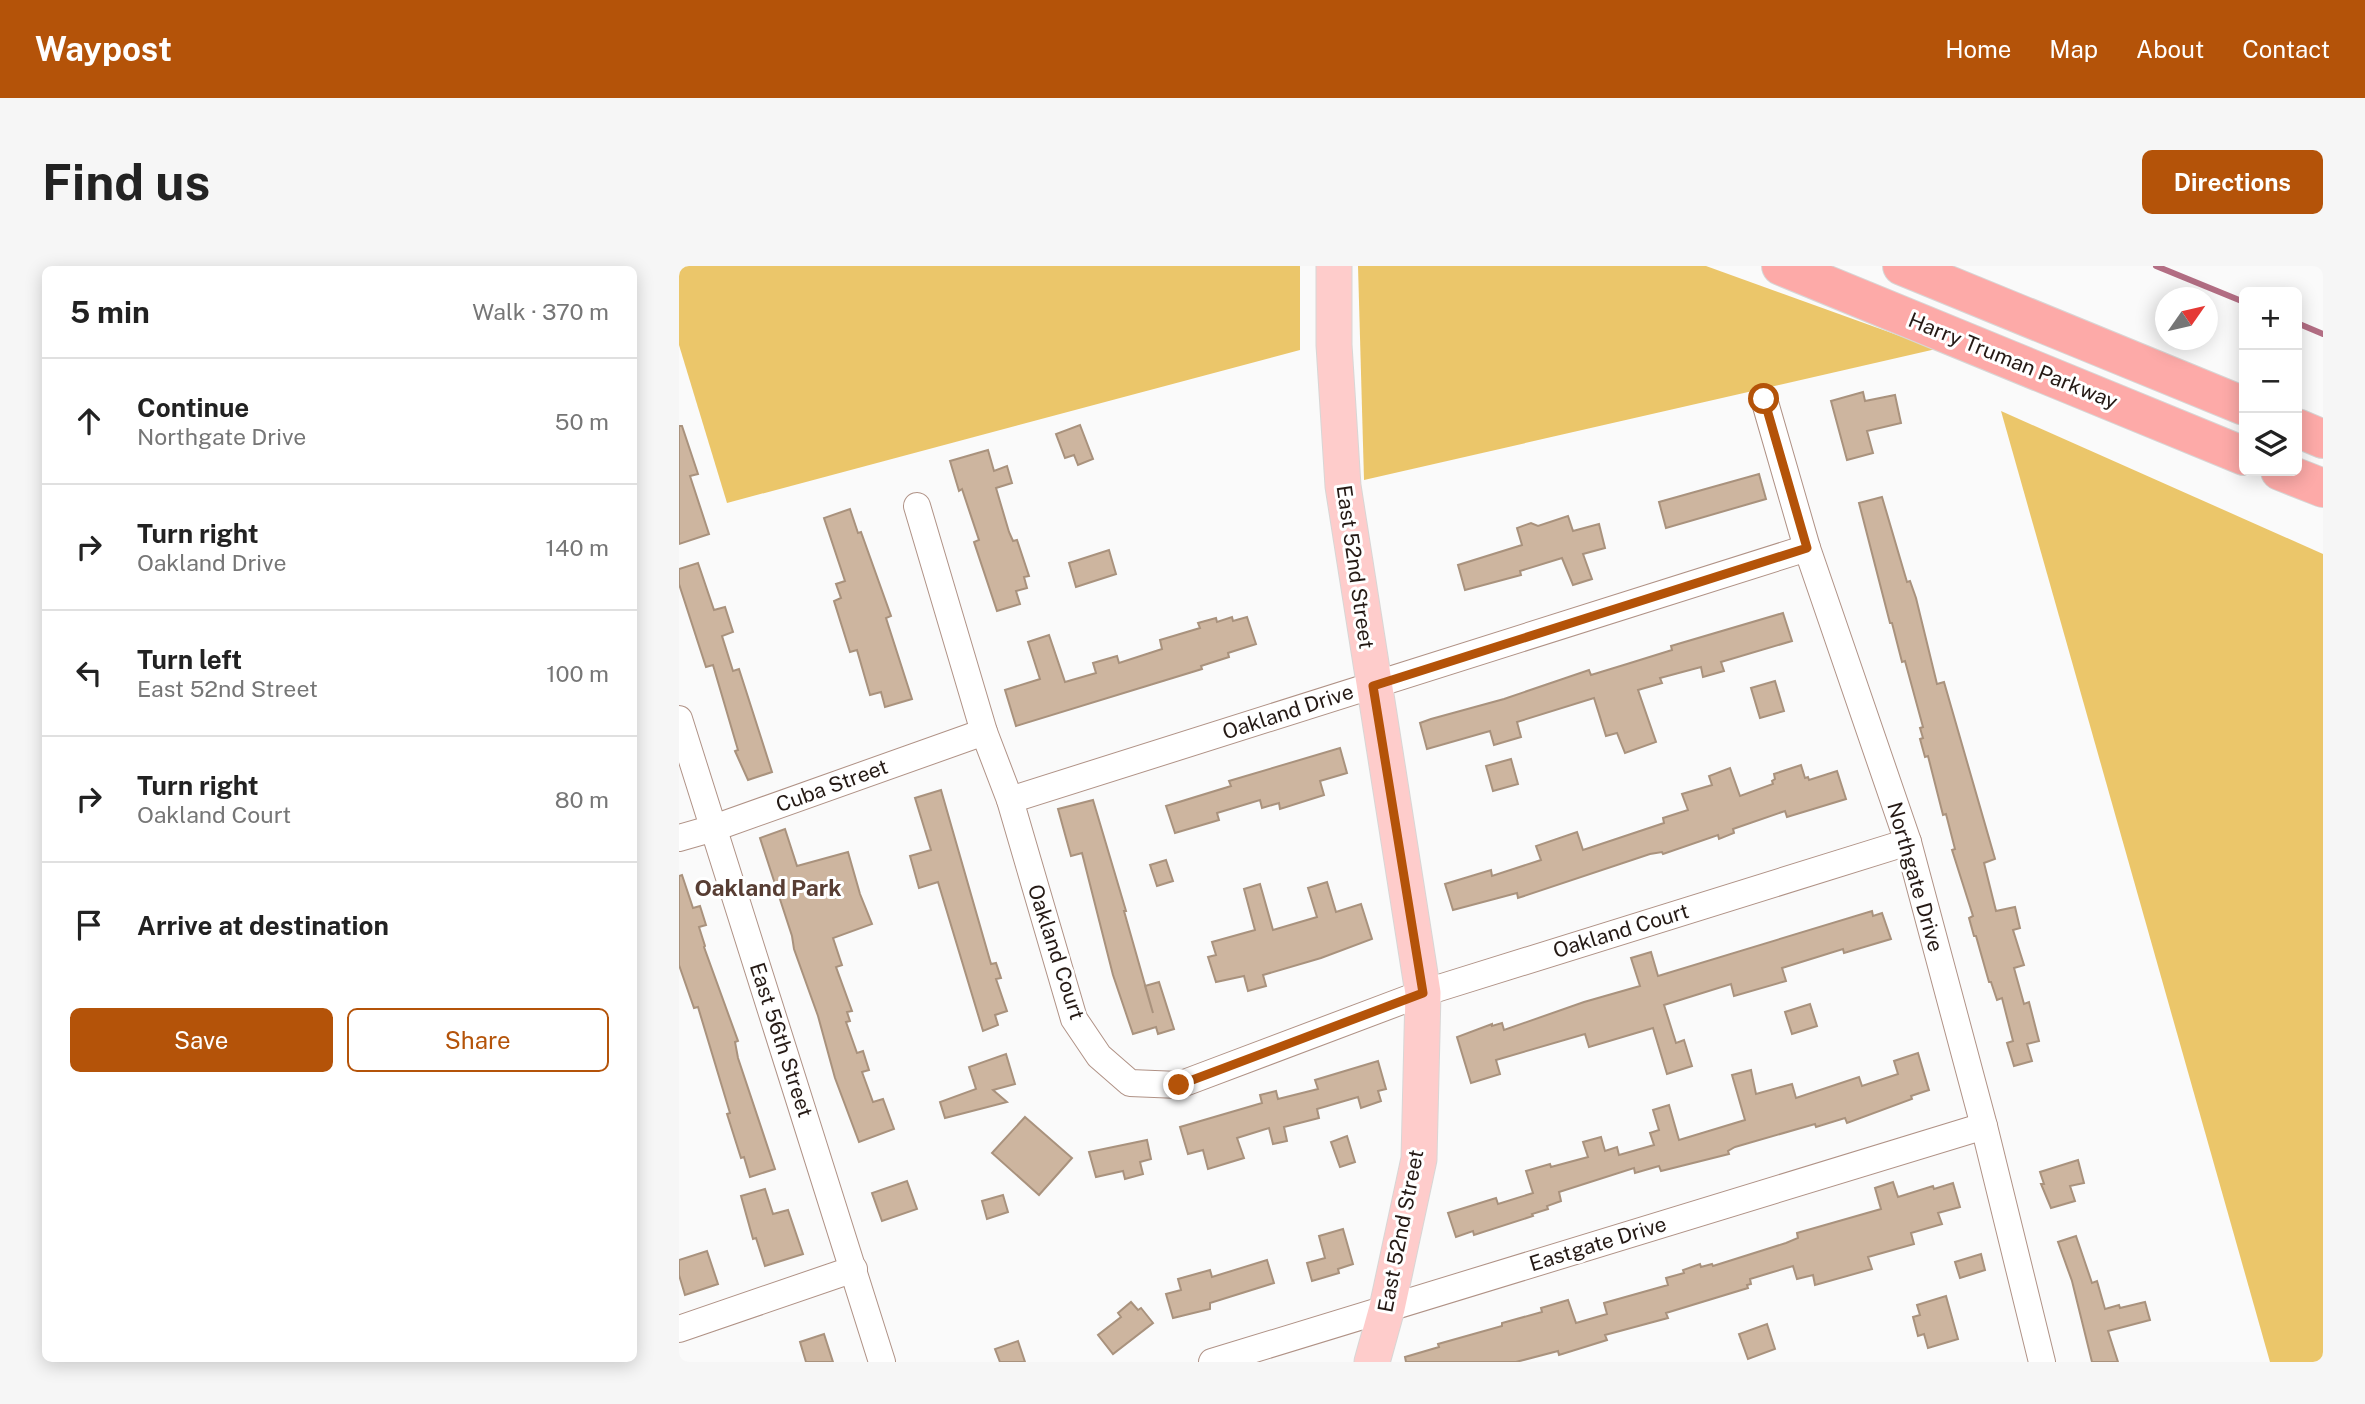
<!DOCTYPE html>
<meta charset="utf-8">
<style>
body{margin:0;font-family:"Public Sans",sans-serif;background:#f6f6f6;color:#222}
.controls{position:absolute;right:21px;top:21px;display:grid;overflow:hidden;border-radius:10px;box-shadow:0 4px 18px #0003}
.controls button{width:63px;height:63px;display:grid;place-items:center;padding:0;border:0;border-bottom:2px solid #e0e0e0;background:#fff;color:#222;font:35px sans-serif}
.compass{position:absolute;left:1476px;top:21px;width:63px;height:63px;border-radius:50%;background:#fff;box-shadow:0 4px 18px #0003;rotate:56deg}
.stop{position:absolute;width:21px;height:21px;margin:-16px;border:5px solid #b45309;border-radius:50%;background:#fff}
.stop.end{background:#b45309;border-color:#fff;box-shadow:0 2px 7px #0008}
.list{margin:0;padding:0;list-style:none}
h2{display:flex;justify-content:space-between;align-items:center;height:91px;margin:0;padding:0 28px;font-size:30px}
h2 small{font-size:23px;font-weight:400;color:#767676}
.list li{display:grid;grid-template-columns:46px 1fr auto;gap:21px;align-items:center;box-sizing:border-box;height:126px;padding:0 28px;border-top:2px solid #e0e0e0}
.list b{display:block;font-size:26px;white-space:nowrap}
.list p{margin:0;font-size:23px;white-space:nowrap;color:#767676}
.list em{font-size:23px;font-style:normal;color:#767676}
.actions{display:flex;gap:14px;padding:21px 28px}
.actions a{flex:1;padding:16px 0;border:2px solid #b45309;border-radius:10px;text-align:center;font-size:24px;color:#b45309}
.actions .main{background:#b45309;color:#fff}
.icon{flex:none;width:38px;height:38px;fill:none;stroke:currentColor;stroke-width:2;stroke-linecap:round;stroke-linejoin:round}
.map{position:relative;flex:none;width:1644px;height:1096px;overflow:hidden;border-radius:10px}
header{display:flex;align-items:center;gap:42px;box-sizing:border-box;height:98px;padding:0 35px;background:#b45309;color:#fff}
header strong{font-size:33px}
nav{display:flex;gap:38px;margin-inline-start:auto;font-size:24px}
.intro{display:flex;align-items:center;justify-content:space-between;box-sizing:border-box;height:168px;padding:0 42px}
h1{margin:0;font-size:49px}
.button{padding:18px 32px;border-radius:10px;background:#b45309;color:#fff;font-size:24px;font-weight:700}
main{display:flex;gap:42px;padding:0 42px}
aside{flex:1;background:#fff;border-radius:10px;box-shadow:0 4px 18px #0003}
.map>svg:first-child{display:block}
.forest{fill:#ebc66a}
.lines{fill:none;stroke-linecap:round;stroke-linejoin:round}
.stream{stroke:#b36e84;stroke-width:6}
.building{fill:#cdb59f;stroke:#a9927d;stroke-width:2}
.minor-casing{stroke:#b09286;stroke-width:28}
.major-casing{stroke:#d8d6d5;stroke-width:37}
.highway-casing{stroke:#d8d6d5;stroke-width:40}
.minor{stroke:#fff;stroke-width:26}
.major{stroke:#fecccb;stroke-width:35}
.highway{stroke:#fdaaa8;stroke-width:38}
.route{stroke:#b45309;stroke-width:9}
.labels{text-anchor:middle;stroke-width:6;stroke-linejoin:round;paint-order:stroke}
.street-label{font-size:21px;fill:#251a15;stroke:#fff}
.neighbourhood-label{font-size:23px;font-weight:bold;fill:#573d33;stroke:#fff}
</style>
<header>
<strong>Waypost</strong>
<nav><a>Home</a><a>Map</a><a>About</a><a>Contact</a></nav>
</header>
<div class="intro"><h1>Find us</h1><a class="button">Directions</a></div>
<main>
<aside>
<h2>5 min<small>Walk · 370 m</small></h2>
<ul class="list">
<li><svg class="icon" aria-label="ahead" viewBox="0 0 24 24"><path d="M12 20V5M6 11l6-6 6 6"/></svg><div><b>Continue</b><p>Northgate Drive</p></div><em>50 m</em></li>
<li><svg class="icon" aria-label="right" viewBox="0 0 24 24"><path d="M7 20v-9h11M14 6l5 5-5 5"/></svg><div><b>Turn right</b><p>Oakland Drive</p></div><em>140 m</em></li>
<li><svg class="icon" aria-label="left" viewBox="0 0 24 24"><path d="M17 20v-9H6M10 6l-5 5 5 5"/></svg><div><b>Turn left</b><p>East 52nd Street</p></div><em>100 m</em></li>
<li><svg class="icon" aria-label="right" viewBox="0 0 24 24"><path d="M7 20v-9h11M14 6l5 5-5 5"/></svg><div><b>Turn right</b><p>Oakland Court</p></div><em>80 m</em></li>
<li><svg class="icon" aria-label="arrive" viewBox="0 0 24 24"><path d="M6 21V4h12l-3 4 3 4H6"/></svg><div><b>Arrive at destination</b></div></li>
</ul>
<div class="actions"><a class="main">Save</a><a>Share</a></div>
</aside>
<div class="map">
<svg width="1644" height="1096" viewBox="0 0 1644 1096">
<rect width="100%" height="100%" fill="#fafafa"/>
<g class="forest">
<polygon points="0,0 621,0 621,84 48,237 0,79"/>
<polygon points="679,0 1027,0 1257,83 685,214"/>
<polygon points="1322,145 1644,288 1644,1096 1591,1096"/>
</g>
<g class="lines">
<g class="stream">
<polyline points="1477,0 1565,36"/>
<polyline points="1618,57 1644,68"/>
</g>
</g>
<g class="building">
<polygon points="1184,126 1186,135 1216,129 1222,157 1188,165 1194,187 1168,194 1152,135"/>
<polygon points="401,159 414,193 399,199 395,189 386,192 377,168"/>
<polygon points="0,160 3,160 19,208 11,210 30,268 0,278"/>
<polygon points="309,184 315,205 328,200 333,217 317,222 330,266 334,275 338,274 350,310 345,311 348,322 337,325 341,338 318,345 295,276 300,274 283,223 280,225 271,195"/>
<polygon points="1080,208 1087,233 987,262 980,236"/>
<polygon points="1203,231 1228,316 1231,315 1237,332 1258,418 1265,416 1316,593 1305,597 1317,645 1336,641 1341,662 1334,664 1345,699 1335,702 1345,738 1350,736 1360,775 1348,778 1353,795 1335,800 1328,777 1334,775 1323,732 1318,734 1312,716 1310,716 1297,670 1295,670 1290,652 1294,650 1273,584 1276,583 1267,548 1264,549 1249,490 1246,491 1241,473 1244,472 1241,462 1244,461 1226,395 1223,396 1213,357 1211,357 1180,237"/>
<polygon points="171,243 179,267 182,266 212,350 207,352 233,433 206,441 202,426 191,429 178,384 171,386 155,335 162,332 157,318 166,315 145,252"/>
<polygon points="889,250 894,265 920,258 926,282 904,288 913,313 894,319 883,292 841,305 842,309 786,324 779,299 843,279 838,262 852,257 859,260"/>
<polygon points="430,284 437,308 397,321 390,297"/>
<polygon points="19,297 35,344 46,341 54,366 43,370 54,405 60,403 93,506 69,514 56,485 59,484 34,399 27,401 0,318 0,303"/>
<polygon points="1104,347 1113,375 1042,396 1045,405 1024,411 1022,401 981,412 983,417 959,424 977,476 946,487 938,467 927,470 915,432 838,456 842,471 815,479 811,465 748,483 741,457 752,453 825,433 910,404 912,409 948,398 993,384 992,380"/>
<polygon points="553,351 554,355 568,351 577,378 549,387 550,391 522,400 523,403 337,460 326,424 361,413 349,376 370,369 386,416 417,407 414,397 438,390 440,397 483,383 481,374 521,362 519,357 537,352 538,356"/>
<polygon points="1096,415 1105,445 1081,452 1072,422"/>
<polygon points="661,482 668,507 641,515 645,529 601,543 600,537 583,542 581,534 538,547 540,554 496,567 487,540 552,520 550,515"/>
<polygon points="832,493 839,518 814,525 807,500"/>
<polygon points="1122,499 1126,512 1129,511 1130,514 1158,505 1167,533 1108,551 1106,545 1054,563 1055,567 1040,573 1039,569 984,588 983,586 971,588 839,632 838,627 774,644 766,618 812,604 813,610 862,594 857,580 898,566 904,584 985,557 984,552 1009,544 1003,528 1033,519 1030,510 1051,502 1061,530 1094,518 1093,515 1096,513 1095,508"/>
<polygon points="262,524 312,698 317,697 322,712 317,713 328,745 316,749 319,759 304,765 259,616 240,622 231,590 252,584 236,532"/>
<polygon points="414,534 447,645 445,645 474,747 466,720 480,716 495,763 479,768 477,761 454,768 434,709 403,587 392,590 379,543"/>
<polygon points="106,563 118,600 169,586 181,628 193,658 154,672 163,699 157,701 173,745 168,746 171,755 167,756 178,787 184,785 190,804 183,806 194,836 204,833 215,863 180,876 156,812 139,750 115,683 113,670 81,572"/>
<polygon points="487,594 494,615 478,620 471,599"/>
<polygon points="3,609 14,642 21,640 27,659 20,661 26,680 25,681 59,775 56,776 59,792 96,903 71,911 65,891 62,892 48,848 51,847 19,741 15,742 0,699 0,610"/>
<polygon points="648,616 657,646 682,638 693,673 642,692 584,709 587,720 569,725 565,710 537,716 529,691 537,689 533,676 576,664 565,623 581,618 594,664 638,651 629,622"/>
<polygon points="1193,645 1194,650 1203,647 1212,673 1165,687 1164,683 1103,702 1107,715 1055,730 1052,718 985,739 997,777 1005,774 1013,800 988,808 974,762 910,781 906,768 817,794 821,808 792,817 778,771 813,758 813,760 823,757 825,764 905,736 961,720 952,692 972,686 979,710"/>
<polygon points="1131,738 1138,760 1113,768 1106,746"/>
<polygon points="1239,787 1250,824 1232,830 1233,833 1168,857 1166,852 1137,861 1136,858 1056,881 1049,885 1050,888 982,905 980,900 956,907 955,902 880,926 882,935 868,940 869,943 853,948 854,950 795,969 794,965 777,971 769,947 817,932 819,938 854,927 847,905 871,898 872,901 909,891 904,876 922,871 926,885 938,881 940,889 975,879 971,867 980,864 974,844 990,839 1000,874 1066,854 1053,809 1072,804 1077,828 1113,818 1117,832 1180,811 1183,820 1219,808 1215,795"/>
<polygon points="327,788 336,818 314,824 328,836 266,852 261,836 297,823 290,801"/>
<polygon points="699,795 707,823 699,825 702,835 682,842 679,831 638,843 640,852 605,861 608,875 594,878 590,862 558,872 565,892 529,903 524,884 509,888 501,861 583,837 581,829 597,825 599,833 639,823 636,814"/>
<polygon points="346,851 393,892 360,929 313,887"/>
<polygon points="668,870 676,896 661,901 652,876"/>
<polygon points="468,874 472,893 461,896 464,908 446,913 444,905 417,911 410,886"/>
<polygon points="1399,894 1405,917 1391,920 1396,935 1372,942 1362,918 1365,918 1361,906"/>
<polygon points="228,915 238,943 203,955 193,927"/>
<polygon points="1214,916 1219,931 1254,920 1255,923 1274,917 1281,941 1259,947 1263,958 1232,967 1235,978 1189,991 1193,1003 1136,1019 1134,1009 1118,1013 1114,1000 1071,1013 1072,1018 1068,1019 1069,1022 987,1047 989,1052 926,1069 928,1074 880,1089 879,1085 837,1096 727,1096 726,1091 760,1081 759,1078 823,1060 823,1057 863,1046 862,1042 889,1034 897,1057 928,1048 925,1037 989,1019 987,1012 1005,1007 1004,1004 1021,998 1022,1001 1033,998 1034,1000 1107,977 1119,972 1118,967 1202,943 1196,922"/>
<polygon points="86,923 94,948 109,944 124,988 86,1000 77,972 74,973 62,930"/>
<polygon points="324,929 329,946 308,953 303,935"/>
<polygon points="664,963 674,998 659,1003 660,1007 633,1015 628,997 646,992 640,970"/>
<polygon points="1397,970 1413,1017 1418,1015 1426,1043 1440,1039 1441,1042 1466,1036 1471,1054 1429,1065 1439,1096 1413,1096 1393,1015 1379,976"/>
<polygon points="28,985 39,1018 6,1029 0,1009 0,994"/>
<polygon points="1302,988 1306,1004 1281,1012 1276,996"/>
<polygon points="588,994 595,1017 531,1037 531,1043 494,1052 487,1028 502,1024 499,1013 531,1004 533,1011"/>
<polygon points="1267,1030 1279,1073 1249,1082 1245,1068 1239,1070 1234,1051 1241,1049 1238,1039"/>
<polygon points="452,1036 459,1044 462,1042 474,1057 434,1088 419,1069 442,1051 439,1047"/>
<polygon points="1088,1058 1096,1083 1069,1093 1060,1068"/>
<polygon points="145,1068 154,1096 127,1096 121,1076"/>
<polygon points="339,1075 346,1096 321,1096 316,1083"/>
</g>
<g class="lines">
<g class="minor-casing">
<g id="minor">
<polyline points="1085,133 1128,282 1229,576 1305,860 1363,1096"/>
<polyline points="238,240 305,466 331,534 395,753 420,790 451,817 500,819 744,727 1229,576"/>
<polyline points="0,453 203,1096"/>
<polyline points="331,534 1128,282"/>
<polyline points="0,572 35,562 305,466"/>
<polyline points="0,1063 175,1003"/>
<polyline points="533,1096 1305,860"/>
</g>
</g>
<g class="major-casing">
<polyline id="major" points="655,0 655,79 664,220 744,727 740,893 708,1042 693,1096"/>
</g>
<g class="highway-casing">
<g id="highway">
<polyline points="1102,0 1565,190"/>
<polyline points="1223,0 1565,140"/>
<polyline points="1618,162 1644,173"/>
<polyline points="1601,205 1644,222"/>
</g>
</g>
<use href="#minor" class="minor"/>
<use href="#major" class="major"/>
<use href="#highway" class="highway"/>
</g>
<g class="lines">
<polyline class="route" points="500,819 744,727 694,420 1128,282 1085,133"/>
</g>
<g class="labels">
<g class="street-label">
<text transform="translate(1334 95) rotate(22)" y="7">Harry Truman Parkway</text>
<text transform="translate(676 301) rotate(82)" y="7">East 52nd Street</text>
<text transform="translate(609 446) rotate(-18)" y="7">Oakland Drive</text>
<text transform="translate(153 520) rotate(-20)" y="7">Cuba Street</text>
<text transform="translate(1236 611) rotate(74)" y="7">Northgate Drive</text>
<text transform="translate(942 665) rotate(-17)" y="7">Oakland Court</text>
<text transform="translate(377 686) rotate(72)" y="7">Oakland Court</text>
<text transform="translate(102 774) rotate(72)" y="7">East 56th Street</text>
<text transform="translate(722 965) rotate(-79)" y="7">East 52nd Street</text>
<text transform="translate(919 978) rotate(-17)" y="7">Eastgate Drive</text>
</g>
<g class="neighbourhood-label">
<text x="89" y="630">Oakland Park</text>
</g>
</g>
</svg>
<div class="controls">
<button>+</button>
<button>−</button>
<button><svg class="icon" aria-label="layers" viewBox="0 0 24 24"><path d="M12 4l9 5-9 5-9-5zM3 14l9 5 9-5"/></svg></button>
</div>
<svg class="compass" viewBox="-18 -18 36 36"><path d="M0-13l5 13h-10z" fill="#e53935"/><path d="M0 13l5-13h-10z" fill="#767676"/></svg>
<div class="stop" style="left:1085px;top:133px"></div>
<div class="stop end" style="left:500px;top:819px"></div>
</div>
</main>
